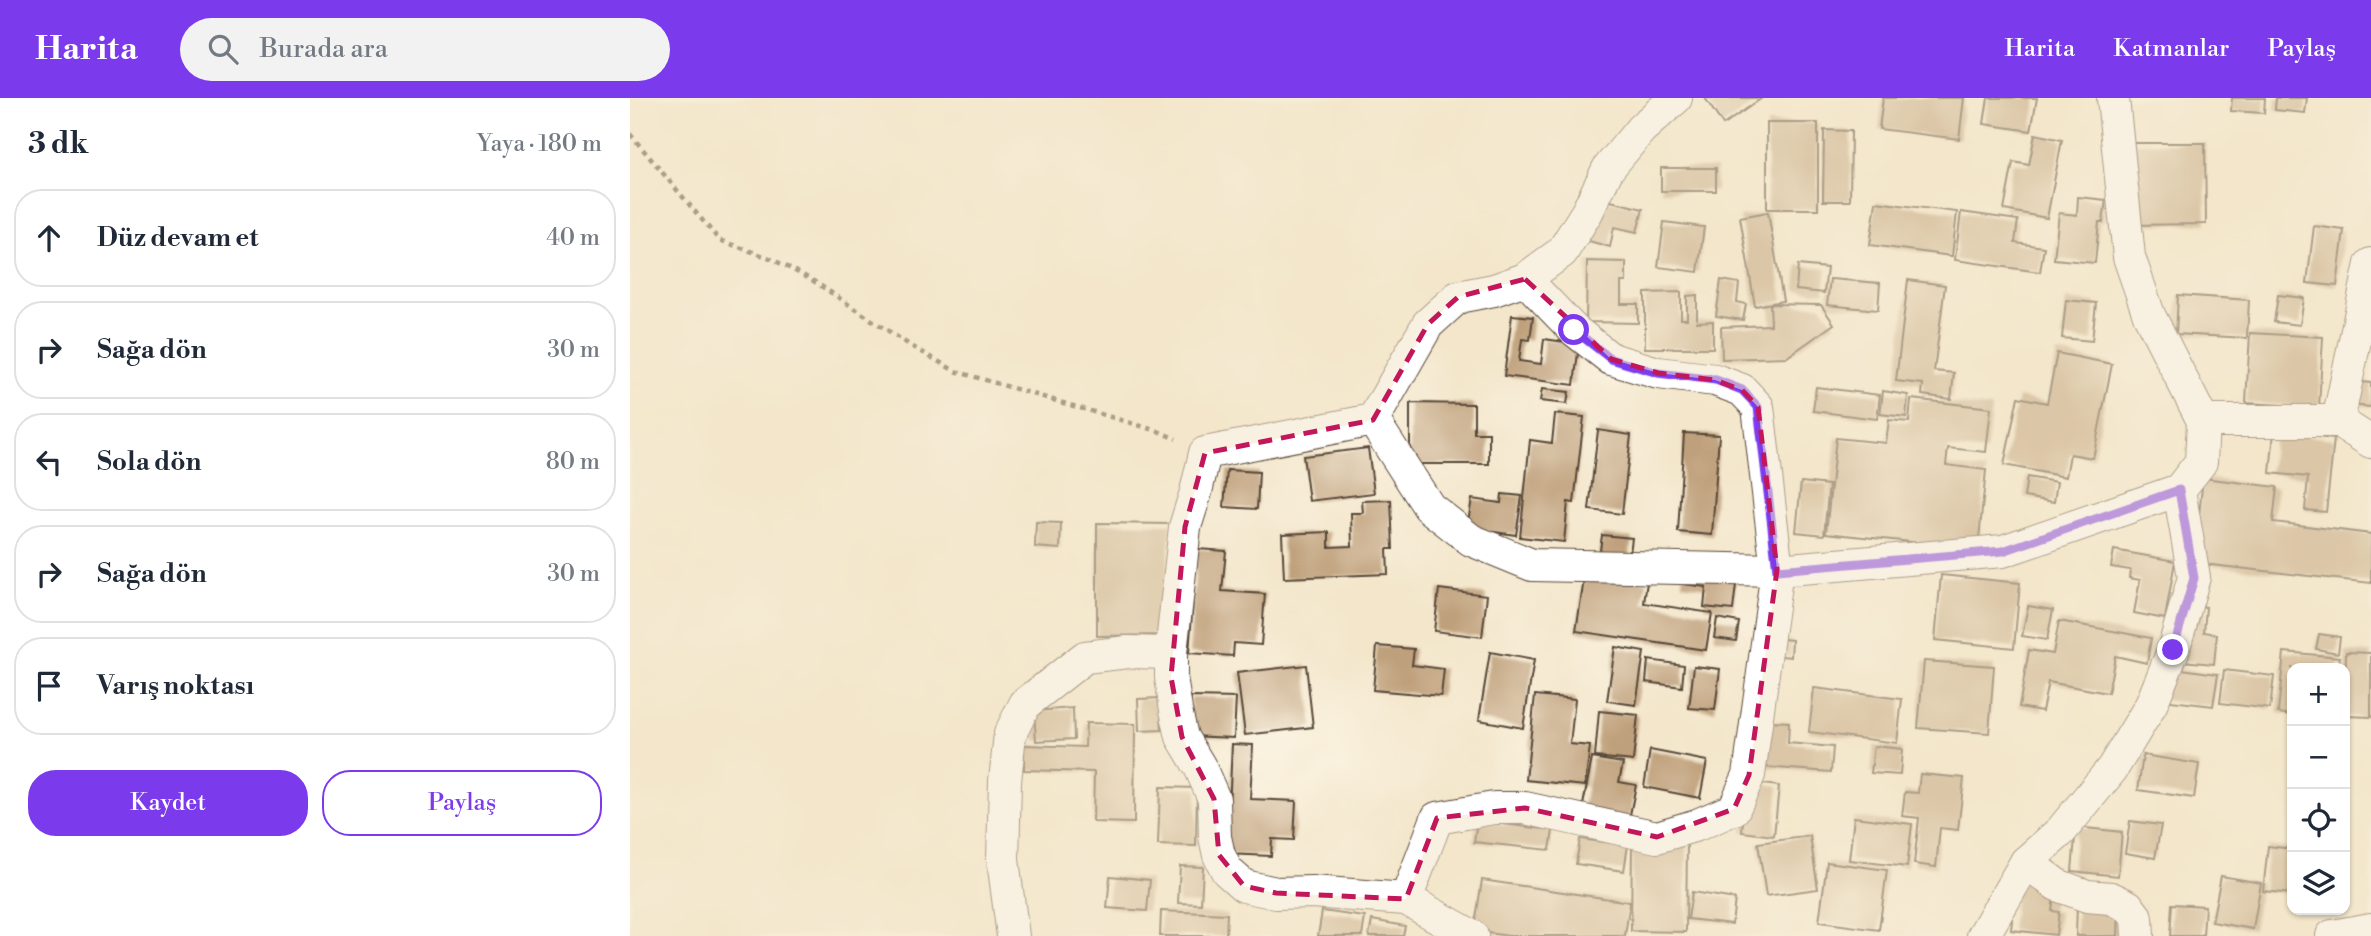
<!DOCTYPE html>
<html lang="tr">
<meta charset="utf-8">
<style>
body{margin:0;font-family:"Libre Bodoni",serif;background:#f2f2f3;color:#1f2937}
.controls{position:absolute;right:21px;bottom:21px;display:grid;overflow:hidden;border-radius:14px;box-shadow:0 2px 5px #0004}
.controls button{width:63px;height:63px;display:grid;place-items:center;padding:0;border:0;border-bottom:2px solid #e0e1e3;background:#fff;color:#1f2937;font:35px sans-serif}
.stop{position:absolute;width:21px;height:21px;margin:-16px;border:5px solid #7c3aed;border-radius:50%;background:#fff}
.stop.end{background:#7c3aed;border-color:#fff;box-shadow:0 2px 7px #0008}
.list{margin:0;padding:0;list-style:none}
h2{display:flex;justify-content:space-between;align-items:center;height:91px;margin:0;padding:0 28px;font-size:30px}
h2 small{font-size:23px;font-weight:400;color:#747a83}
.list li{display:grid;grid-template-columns:46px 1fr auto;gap:21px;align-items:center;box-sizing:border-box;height:98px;margin:0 14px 14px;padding:0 14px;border:2px solid #e0e1e3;border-radius:28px}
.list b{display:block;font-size:26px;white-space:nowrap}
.list em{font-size:23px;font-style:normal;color:#747a83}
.actions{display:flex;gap:14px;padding:21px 28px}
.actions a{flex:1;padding:16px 0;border:2px solid #7c3aed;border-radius:28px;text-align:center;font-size:24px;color:#7c3aed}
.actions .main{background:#7c3aed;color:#fff}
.icon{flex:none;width:38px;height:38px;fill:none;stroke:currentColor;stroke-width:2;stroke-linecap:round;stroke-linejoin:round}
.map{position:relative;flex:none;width:1741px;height:838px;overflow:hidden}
header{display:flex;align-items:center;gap:42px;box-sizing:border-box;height:98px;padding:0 35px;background:#7c3aed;color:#fff}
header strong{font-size:33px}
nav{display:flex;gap:38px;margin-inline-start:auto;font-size:24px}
.search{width:490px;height:63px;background:#f2f2f3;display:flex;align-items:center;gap:18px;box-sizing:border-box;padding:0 24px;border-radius:38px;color:#747a83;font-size:26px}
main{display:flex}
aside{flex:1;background:#fff}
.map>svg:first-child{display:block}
.building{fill:#bfa07c}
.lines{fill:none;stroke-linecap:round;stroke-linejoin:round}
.minor-casing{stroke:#574638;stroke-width:34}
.path{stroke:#574638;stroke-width:4.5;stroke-dasharray:5 5;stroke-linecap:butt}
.minor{stroke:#fff;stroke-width:32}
.route{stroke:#7c3aed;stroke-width:9}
.marked{fill:none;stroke:#c2185b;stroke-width:5;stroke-dasharray:14 9;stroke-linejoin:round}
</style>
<header>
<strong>Harita</strong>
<div class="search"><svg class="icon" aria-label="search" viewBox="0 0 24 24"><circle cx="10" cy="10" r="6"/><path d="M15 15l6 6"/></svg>Burada ara</div>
<nav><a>Harita</a><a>Katmanlar</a><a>Paylaş</a></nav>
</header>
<main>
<aside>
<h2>3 dk<small>Yaya · 180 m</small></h2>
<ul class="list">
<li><svg class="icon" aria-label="ahead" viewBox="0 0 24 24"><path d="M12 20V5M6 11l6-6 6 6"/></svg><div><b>Düz devam et</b></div><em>40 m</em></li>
<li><svg class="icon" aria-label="right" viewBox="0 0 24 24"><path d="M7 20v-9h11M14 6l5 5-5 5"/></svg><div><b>Sağa dön</b></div><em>30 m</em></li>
<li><svg class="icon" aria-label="left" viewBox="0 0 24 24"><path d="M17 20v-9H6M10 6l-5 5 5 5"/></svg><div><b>Sola dön</b></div><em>80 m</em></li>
<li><svg class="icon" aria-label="right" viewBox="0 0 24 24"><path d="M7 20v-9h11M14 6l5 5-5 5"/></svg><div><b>Sağa dön</b></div><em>30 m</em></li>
<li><svg class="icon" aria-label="arrive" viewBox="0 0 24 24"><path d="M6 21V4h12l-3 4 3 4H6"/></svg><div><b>Varış noktası</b></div></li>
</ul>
<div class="actions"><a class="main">Kaydet</a><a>Paylaş</a></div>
</aside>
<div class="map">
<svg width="1741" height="838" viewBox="0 0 1741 838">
<rect width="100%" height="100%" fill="#fcf5e5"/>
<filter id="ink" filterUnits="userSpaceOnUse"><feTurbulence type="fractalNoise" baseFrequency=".0143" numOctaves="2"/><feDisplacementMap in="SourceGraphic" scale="14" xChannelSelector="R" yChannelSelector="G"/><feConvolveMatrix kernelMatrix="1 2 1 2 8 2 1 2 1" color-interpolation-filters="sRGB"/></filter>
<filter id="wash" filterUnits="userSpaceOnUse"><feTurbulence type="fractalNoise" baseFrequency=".00686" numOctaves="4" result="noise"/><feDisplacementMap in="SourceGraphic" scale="28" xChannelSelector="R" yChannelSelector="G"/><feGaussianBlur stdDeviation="1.57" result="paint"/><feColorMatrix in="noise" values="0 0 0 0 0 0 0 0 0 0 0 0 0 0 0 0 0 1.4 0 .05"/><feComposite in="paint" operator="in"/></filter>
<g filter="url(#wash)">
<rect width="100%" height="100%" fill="#f3e6cb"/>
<g id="blocks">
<g class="building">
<polygon points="1075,0 1132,0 1093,27"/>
<polygon points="1253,0 1334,0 1329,41 1249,31"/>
<polygon points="1358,0 1407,0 1401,33 1354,26"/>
<polygon points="1602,0 1635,0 1634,15 1601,13"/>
<polygon points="1646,0 1677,0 1675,15 1645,12"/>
<rect x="1137" y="25" width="51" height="86"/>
<polygon points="1194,32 1221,33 1220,103 1193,103"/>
<polygon points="1405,36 1432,42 1417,120 1374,112 1383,64 1399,67"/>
<polygon points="1496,45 1575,45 1576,126 1497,127"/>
<rect x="1031" y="70" width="55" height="23"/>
<polygon points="1448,99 1476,102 1473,124 1469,124 1465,165 1424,161 1429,115 1447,117"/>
<polygon points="969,100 1013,111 1007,134 984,129 980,149 959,143"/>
<polygon points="1246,104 1327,114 1322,158 1240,147"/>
<polygon points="1138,114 1153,203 1125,208 1110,119"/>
<polygon points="1331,114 1388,122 1385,145 1414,149 1410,174 1325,162"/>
<polygon points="1034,124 1074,129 1068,174 1028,169"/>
<polygon points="1684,128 1714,132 1707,188 1677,185"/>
<polygon points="957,163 996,164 996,184 991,184 991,206 1008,206 1008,225 956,224"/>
<polygon points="1168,167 1197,170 1194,195 1166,192"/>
<polygon points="1200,181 1250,185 1248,212 1197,207"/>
<polygon points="1091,182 1109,185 1107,204 1116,206 1113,222 1086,218"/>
<polygon points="1278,182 1315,187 1304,273 1324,275 1321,301 1292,297 1293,286 1266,283"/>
<polygon points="1051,194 1051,221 1057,221 1057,198 1067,197 1067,224 1083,223 1083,250 1015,250 1015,195"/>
<polygon points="1548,197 1619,202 1617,240 1546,236"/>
<polygon points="1648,197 1674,200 1670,227 1644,224"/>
<polygon points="1436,202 1466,205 1462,243 1432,240"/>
<polygon points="1140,206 1191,207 1204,226 1157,259 1092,261 1091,229 1141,227"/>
<polygon points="882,217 903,219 900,242 892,241 889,263 911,266 914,241 949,246 944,287 874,278"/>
<polygon points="1620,235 1693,239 1689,309 1616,305"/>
<polygon points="1427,255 1482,266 1463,360 1440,356 1436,379 1374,367 1388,299 1417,305"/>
<polygon points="1722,283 1741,285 1741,309 1719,307"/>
<polygon points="1186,289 1250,297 1247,321 1183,313"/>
<polygon points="912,291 939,294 937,306 910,303"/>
<polygon points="1253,293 1278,297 1276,319 1250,316"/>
<polygon points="1281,301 1361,310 1356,354 1318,350 1316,367 1356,372 1348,451 1196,435 1206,340 1256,345 1259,322 1279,324"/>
<polygon points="780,305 844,306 844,335 859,335 859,366 780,366"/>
<polygon points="925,316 954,319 944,405 938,404 934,444 890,439 900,342 922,345"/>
<polygon points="968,332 1001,337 992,416 959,412"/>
<polygon points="1644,334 1704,341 1696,414 1675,412 1678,379 1640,375"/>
<polygon points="1054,335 1089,337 1082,437 1048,434"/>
<polygon points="738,350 744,395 679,403 673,358"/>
<polygon points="597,372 629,374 627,411 594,409"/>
<polygon points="1397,379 1427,384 1424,404 1394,399"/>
<polygon points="1573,380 1647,389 1643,424 1741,436 1741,485 1564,465"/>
<polygon points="1171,384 1199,387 1194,437 1166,434"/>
<polygon points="872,396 892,398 886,437 837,430 842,401 871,405"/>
<polygon points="761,402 763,451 757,451 758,476 654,480 652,436 699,434 699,449 722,448 721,415 733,415 732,403"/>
<polygon points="406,424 431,425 430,451 405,449"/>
<polygon points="467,425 541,426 532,537 467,538"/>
<polygon points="972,437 1002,440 999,463 969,460"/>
<polygon points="567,451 596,453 592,493 635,496 631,547 604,545 603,558 559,555"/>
<polygon points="1484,452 1545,463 1535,521 1504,515 1510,482 1499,480 1500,472 1481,469"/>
<polygon points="1053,472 1107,478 1103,512 1074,509 1076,489 1052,486"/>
<polygon points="955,475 1017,484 1014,505 1082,515 1076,552 946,533"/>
<polygon points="1311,477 1390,485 1384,550 1305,542"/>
<polygon points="809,491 857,497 852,539 804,533"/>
<polygon points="1558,507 1576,509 1574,534 1587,536 1584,566 1552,563"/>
<polygon points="1398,508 1423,512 1417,542 1392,538"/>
<polygon points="1087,520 1109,524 1106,543 1084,540"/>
<polygon points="1429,523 1521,540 1517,565 1485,558 1478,595 1418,584 1412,613 1389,609 1399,552 1423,556"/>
<polygon points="1689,536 1710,539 1708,555 1686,551"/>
<polygon points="1142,540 1162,542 1161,559 1141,557"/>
<polygon points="747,548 784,551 782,567 814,571 811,598 743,592"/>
<polygon points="985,549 1014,554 1006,607 977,603"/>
<polygon points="860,554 904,562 893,630 849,622"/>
<polygon points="1654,554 1710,559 1708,570 1662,570 1662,617 1648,615"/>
<polygon points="1716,554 1741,555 1741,619 1715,618"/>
<polygon points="1018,562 1054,567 1052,589 1016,584"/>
<polygon points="1294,563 1364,568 1359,635 1288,630"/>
<polygon points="676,567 683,629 615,637 607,575"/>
<polygon points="1064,568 1090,571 1085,612 1059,610"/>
<polygon points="1537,569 1588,576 1583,608 1532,602"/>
<polygon points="1594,572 1644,578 1640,611 1590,605"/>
<polygon points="1184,590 1272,601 1267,645 1179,634"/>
<polygon points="905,597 945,601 940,646 960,648 955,688 896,682"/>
<polygon points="561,599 606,600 604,640 560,638"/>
<polygon points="530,600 532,632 509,633 508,601"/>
<polygon points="443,610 444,641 406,643 404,613"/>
<polygon points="969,613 1008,617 1003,663 965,659"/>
<polygon points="1138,623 1159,624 1158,645 1203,649 1201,674 1134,669"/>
<polygon points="456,625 505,626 504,725 463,724 464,674 394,672 394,647 455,649"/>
<polygon points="602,646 623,647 620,701 666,703 664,742 642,741 641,758 597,756"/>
<polygon points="1244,648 1272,651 1270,677 1241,675"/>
<polygon points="1020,652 1077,663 1070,700 1014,689"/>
<polygon points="1513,657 1569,666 1564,700 1508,692"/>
<polygon points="962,660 993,665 989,684 1006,687 998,727 951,718"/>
<polygon points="1290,676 1334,680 1328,732 1310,730 1306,769 1284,766 1289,720 1272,718 1275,694 1288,695"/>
<polygon points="1117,684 1149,688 1144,738 1112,734"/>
<polygon points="530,689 567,690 566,748 528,747"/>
<polygon points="1224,719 1282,726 1277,769 1219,762"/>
<polygon points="847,723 923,732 920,752 844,744"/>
<polygon points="1500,723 1531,727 1525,760 1495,755"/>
<polygon points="1446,729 1492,734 1488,778 1442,773"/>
<polygon points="1180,738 1188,791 1136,798 1128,745"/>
<polygon points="950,741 998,747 994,773 946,766"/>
<polygon points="1002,745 1057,745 1056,834 1001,833"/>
<polygon points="1638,748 1662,751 1662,796 1633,793"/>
<polygon points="1197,764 1257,772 1249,832 1189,824"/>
<polygon points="550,768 573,769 571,806 548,805"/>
<polygon points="480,778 520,782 517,813 477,810"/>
<polygon points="1591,778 1631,785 1623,831 1582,824"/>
<polygon points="852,782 1000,804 995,838 879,838 844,833"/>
<polygon points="1386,784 1425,789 1422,813 1429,814 1426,837 1381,832"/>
<polygon points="1062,794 1105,801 1102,826 1058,821"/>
<polygon points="1447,806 1489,809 1488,838 1446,838"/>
<polygon points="1542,806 1575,808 1573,838 1540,838"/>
<polygon points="531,813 597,816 596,838 530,838"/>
<polygon points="692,813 735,819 732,838 688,838"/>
<polygon points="742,822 775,828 773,838 739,838"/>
</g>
</g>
</g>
<g filter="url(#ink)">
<use href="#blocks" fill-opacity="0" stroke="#574638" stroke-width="2"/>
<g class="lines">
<g class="minor-casing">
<g id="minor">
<polyline points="743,322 799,409 841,442 902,467 1147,472 1373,453 1549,392"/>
<polyline points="1573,323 1708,323 1741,344"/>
<polyline points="1708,323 1741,166"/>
<polyline points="1396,764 1427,787 1457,798 1481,800 1498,808 1507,820 1508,838"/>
<polyline points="776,801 807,720 864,710 895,710 1027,739 1067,727 1104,711 1119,677 1147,472 1128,309 1112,292 1085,282 1028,275 981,261 944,232 895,181"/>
<polyline points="383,838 373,762 375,683 380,636 395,606 455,559 498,554 541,555"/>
<polyline points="842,838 776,801 682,794 646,795 614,788 597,773 589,757 585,739 584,701 570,669 552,639 546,612 541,579 541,555 555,429 566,394 575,355 743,322 798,226 828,199 864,192 895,181 932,154 957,114 978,71 1011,31 1046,0"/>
<polyline points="1353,838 1396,764 1431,733 1482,671 1521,607 1543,553 1564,479 1549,392 1571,364 1573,323 1519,217 1499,159 1483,0"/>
<polyline points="1702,838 1741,831"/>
</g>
</g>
<polyline class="path" points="0,36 89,142 140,160 182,182 278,246 325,273 528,333 546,341"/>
<use href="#minor" class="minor"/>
</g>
</g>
<g class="lines" filter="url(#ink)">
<polyline class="route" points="944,232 981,261 1028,275 1086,282 1112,292 1128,309 1147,472 1373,453 1549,392 1564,480 1543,552"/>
</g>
<path d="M0 0H1741V838H0ZM895,181L981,261L1028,275L1085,282L1112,292L1128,309L1147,472L1119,677L1104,711L1027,739L895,710L807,720L776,801L646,795L614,788L589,757L584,701L552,639L541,579L555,429L575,355L743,322L798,226L828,199Z" fill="#f3e6cb" fill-opacity=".55" fill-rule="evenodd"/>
<path class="marked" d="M895,181L981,261L1028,275L1085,282L1112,292L1128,309L1147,472L1119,677L1104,711L1027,739L895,710L807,720L776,801L646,795L614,788L589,757L584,701L552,639L541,579L555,429L575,355L743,322L798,226L828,199Z"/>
</svg>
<div class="controls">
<button>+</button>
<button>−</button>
<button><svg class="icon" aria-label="locate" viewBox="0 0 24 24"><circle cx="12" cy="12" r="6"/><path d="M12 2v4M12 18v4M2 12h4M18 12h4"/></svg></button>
<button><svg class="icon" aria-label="layers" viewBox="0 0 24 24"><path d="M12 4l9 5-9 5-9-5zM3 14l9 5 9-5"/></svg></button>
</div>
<div class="stop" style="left:944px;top:232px"></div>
<div class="stop end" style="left:1543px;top:552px"></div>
</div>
</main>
